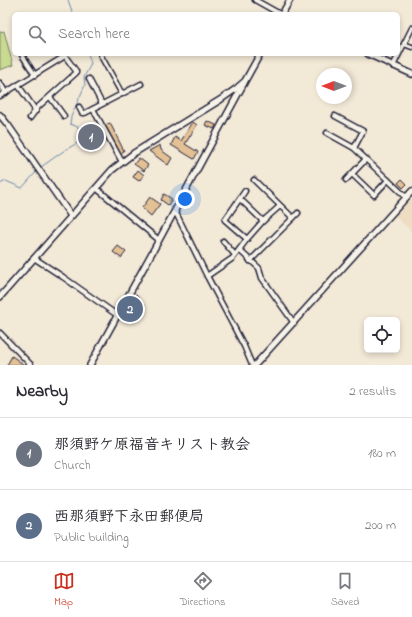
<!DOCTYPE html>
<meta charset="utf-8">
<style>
body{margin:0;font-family:"Indie Flower","Klee One",sans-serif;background:#f7f7f7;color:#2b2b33}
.controls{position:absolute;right:12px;bottom:12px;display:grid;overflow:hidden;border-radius:6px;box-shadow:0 2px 6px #0003}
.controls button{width:36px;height:36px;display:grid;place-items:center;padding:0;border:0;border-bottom:1px solid #e1e1e2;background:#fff;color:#2b2b33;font:20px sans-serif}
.compass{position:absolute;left:316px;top:68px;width:36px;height:36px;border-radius:50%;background:#fff;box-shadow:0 2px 6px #0003;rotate:270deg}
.you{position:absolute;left:185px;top:199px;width:14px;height:14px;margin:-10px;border:3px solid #fff;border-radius:50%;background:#1a73e8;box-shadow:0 0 0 6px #1a73e833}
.badge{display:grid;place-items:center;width:26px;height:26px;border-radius:50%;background:#c8321e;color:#fff;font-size:13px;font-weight:700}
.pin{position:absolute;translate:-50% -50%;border:2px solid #fff;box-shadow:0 1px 4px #0006}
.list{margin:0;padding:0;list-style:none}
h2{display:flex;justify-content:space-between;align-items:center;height:52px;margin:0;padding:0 16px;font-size:17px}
h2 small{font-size:13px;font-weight:400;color:#7c7c81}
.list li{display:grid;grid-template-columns:26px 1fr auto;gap:12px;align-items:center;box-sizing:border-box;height:72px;padding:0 16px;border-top:1px solid #e1e1e2}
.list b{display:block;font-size:15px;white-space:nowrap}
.list p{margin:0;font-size:13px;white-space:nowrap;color:#7c7c81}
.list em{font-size:13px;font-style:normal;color:#7c7c81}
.icon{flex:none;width:22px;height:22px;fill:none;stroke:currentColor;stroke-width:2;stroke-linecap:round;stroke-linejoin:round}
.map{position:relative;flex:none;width:412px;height:365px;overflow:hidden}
.search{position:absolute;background:#fff;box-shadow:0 2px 6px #0003;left:12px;right:12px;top:12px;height:44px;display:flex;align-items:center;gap:10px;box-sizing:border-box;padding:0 14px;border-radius:6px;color:#7c7c81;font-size:15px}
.sheet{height:196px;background:#fff}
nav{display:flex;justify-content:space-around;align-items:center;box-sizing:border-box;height:56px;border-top:1px solid #e1e1e2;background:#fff;font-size:11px;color:#7c7c81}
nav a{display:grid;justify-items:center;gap:2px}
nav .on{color:#c8321e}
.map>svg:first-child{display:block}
.built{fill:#eeddc3}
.green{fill:#c8db90;stroke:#757e66}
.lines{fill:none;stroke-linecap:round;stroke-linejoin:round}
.stream{stroke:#6b8aad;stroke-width:1}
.building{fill:#e4c195;stroke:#22223b}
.minor-casing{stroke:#22223b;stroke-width:7}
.tertiary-casing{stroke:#22223b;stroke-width:8}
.minor{stroke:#f7f3e8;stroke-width:4}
.tertiary{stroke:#f7f3e8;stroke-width:5}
</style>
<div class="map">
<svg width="412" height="365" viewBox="0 0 412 365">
<rect width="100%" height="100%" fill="#f3e9d7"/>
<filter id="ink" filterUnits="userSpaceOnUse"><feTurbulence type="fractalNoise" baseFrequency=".025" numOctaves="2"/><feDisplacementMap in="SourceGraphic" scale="8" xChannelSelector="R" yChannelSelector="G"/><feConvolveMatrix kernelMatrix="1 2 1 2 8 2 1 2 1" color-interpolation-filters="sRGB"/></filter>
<g filter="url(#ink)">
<polygon class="built" points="412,198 412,232 395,216"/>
<polygon class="green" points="4,31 13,65 0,70 0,32"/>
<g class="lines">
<g class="stream">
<polyline points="68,0 73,14"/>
<polyline points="80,130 78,127 70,124 71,117 85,85 84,77 91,64 88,54"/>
<polyline points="41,167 65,150 81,141 82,135"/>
<polyline points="0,184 6,181 22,188 37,171"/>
</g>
</g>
<g class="building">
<polygon points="207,121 216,125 214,129 205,125"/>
<polygon points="193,122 197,125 185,144 198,152 194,159 171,145 175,137 181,141"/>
<polygon points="110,123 124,151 120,154 105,125"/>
<polygon points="160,145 161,150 172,158 168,165 149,151"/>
<polygon points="139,158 148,165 144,171 134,164"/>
<polygon points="138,170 144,175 139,181 133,177"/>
<polygon points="402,179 407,184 403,188 398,183"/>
<polygon points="164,194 172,199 168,205 161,200"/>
<polygon points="150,197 160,204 151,216 142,208"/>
<polygon points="118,246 126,252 121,258 113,252"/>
<polygon points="136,294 145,305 140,310 131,298"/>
<polygon points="128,305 135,308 132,314 125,310"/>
<polygon points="12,356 24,365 7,365"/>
</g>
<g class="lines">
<g class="minor-casing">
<g id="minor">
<polyline points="255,0 280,14"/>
<polyline points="404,44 412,47"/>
<polyline points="22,55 35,75"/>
<polyline points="101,56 122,94"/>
<polyline points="393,66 412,28"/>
<polyline points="89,79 102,104"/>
<polyline points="0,83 6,93"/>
<polyline points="18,85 36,111"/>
<polyline points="0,96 65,56 76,71 76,73 38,107 30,118"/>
<polyline points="50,97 64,116"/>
<polyline points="79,107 82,113 85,113 141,84"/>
<polyline points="93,109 122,162"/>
<polyline points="335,116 363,131 354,148"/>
<polyline points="327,133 354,148 406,197"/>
<polyline points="352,174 374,195 388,180"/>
<polyline points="254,180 293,218"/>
<polyline points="346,180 366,159"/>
<polyline points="96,188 159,240"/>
<polyline points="245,191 225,220 247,239"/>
<polyline points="175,211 207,276 244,346 252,365"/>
<polyline points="263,221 280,206"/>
<polyline points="223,241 235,255"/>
<polyline points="239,250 259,268 262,278 294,323"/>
<polyline points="34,258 63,277 117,315"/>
<polyline points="250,261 298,213"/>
<polyline points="207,276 233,258 247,239 263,221 240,199"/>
<polyline points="0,333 31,365"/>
</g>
</g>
<g class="tertiary-casing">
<g id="tertiary">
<polyline points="282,14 290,0"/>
<polyline points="368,54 412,74"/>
<polyline points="0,115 8,125 71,216"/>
<polyline points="0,297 112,170 134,153 220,100 237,88 245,81 260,54"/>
<polyline points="90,365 159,240 244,83"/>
<polyline points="255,365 412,191"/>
</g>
</g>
<use href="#minor" class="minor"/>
<use href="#tertiary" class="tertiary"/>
</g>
</g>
</svg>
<div class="controls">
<button><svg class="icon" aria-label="locate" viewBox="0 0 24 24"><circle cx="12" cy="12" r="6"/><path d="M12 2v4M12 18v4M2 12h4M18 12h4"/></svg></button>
</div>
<svg class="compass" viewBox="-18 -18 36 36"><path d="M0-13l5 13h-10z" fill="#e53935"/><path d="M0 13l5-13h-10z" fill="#7c7c81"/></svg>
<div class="you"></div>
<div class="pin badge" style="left:91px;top:137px;background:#6b7280">1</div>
<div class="pin badge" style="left:130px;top:309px;background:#5c6f8a">2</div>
<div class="search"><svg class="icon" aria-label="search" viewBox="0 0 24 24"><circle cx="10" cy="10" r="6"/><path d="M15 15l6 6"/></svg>Search here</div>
</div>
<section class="sheet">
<h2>Nearby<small>2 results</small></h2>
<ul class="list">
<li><span class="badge" style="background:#6b7280">1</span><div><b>那須野ケ原福音キリスト教会</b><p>Church</p></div><em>180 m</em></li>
<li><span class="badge" style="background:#5c6f8a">2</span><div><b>西那須野下永田郵便局</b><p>Public building</p></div><em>200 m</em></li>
</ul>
</section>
<nav>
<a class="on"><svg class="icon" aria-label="map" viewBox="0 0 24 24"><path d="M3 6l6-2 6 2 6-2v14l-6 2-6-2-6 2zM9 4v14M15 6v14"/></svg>Map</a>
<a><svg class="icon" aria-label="directions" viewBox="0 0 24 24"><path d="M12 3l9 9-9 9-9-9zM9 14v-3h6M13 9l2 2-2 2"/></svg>Directions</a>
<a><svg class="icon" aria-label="saved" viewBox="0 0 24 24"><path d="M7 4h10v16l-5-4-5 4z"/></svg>Saved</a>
</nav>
